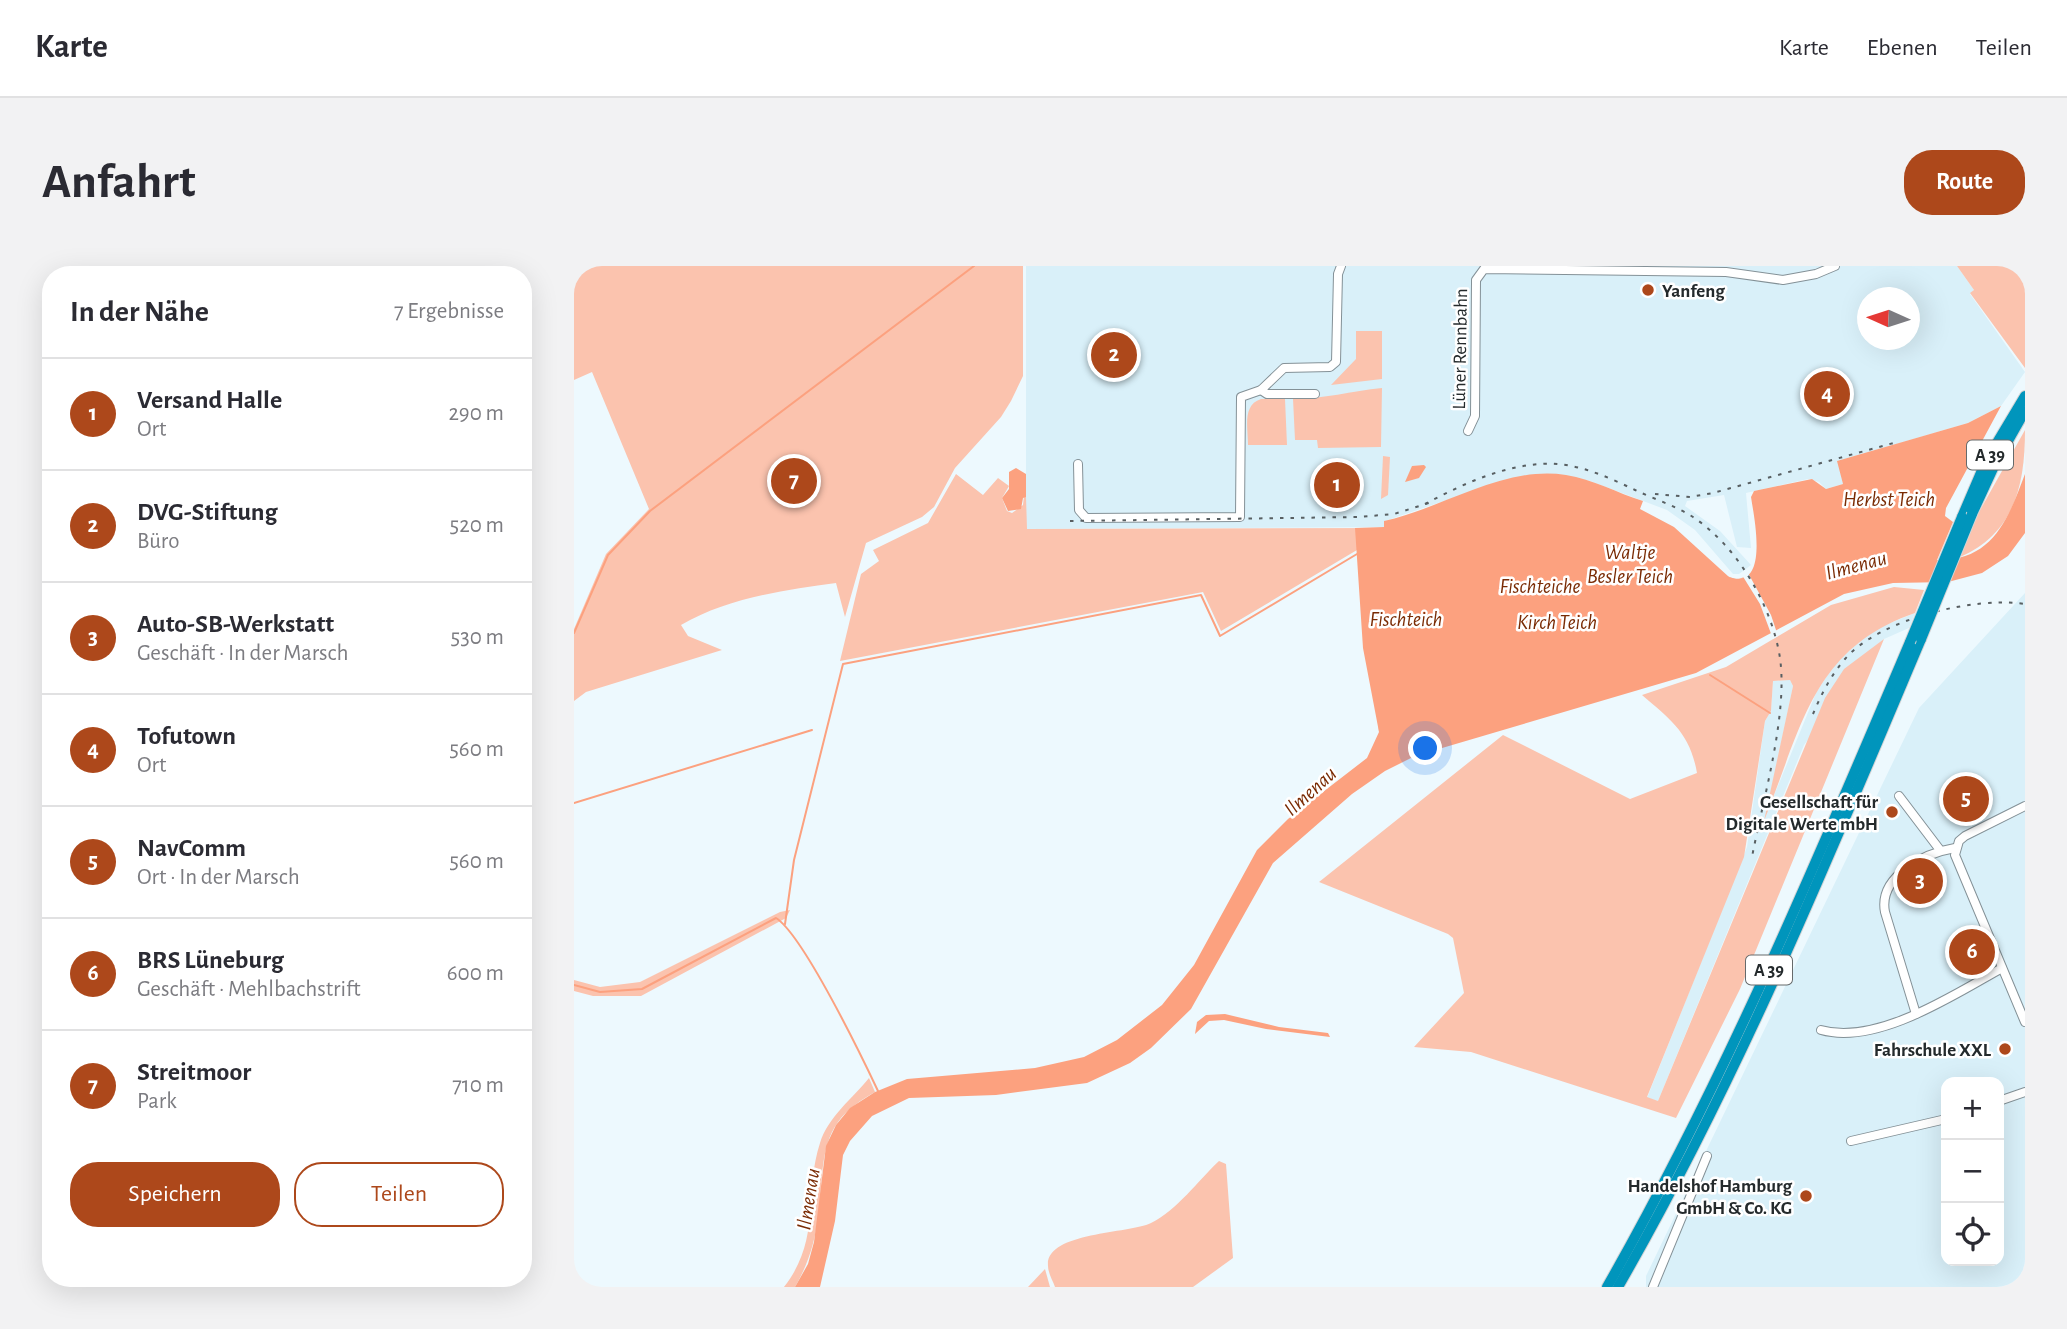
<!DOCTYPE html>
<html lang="de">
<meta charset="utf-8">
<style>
body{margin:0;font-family:"Alegreya Sans",sans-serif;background:#f2f2f3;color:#2b2b33}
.controls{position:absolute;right:21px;bottom:21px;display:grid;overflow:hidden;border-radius:14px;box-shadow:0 7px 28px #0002}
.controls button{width:63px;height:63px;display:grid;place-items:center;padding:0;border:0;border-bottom:2px solid #e1e1e2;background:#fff;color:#2b2b33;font:35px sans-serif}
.compass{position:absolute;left:1283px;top:21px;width:63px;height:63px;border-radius:50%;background:#fff;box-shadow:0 7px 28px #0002;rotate:273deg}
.you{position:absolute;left:852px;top:483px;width:24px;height:24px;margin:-18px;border:5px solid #fff;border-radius:50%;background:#1a73e8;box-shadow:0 0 0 10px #1a73e833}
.badge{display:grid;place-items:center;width:46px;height:46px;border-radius:50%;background:#ad481b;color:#fff;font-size:23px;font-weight:700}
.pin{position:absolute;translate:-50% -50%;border:4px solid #fff;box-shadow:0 2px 7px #0006}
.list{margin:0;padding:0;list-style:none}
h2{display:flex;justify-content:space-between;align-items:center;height:91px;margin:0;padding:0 28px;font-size:30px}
h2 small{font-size:23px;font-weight:400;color:#7c7c81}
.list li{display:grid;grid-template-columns:46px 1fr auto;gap:21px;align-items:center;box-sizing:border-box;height:112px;padding:0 28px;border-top:2px solid #e1e1e2}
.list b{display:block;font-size:26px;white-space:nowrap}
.list p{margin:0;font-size:23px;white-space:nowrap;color:#7c7c81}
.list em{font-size:23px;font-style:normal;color:#7c7c81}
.actions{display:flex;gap:14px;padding:21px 28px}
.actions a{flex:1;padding:16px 0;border:2px solid #ad481b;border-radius:28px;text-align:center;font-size:24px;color:#ad481b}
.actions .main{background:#ad481b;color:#fff}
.icon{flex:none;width:38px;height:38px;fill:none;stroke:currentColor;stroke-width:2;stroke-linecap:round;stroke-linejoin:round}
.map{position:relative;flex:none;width:1451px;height:1021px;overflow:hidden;border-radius:28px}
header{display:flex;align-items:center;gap:42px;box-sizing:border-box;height:98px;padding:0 35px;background:#fff;border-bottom:2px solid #e1e1e2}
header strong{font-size:33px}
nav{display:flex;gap:38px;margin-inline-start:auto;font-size:24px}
.intro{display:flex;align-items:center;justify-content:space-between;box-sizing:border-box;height:168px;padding:0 42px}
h1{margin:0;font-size:49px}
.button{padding:18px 32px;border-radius:28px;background:#ad481b;color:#fff;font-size:24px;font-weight:700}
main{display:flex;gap:42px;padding:0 42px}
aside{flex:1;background:#fff;border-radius:28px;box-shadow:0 7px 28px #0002}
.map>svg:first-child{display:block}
.built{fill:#d9f0f9;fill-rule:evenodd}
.green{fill:#fbc3ae}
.water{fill:#fca17f}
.pier{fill:#edf9fe}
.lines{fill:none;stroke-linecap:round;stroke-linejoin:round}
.stream{stroke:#fca17f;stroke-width:2}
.minor-casing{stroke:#849197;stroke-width:10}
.highway-casing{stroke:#d3d4d5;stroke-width:12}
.minor{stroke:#fff;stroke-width:8}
.highway{stroke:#0095bc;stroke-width:10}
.rail{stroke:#585f62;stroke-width:2;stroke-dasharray:3.5 7;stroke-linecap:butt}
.highway-bridge-casing{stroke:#d3d4d5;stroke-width:12;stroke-linecap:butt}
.highway-bridge{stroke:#0095bc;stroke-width:10}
.poi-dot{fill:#ad481b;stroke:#fff;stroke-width:2.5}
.labels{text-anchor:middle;stroke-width:5;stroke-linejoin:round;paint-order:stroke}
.shield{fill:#fff;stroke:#666a6b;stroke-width:2}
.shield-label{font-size:18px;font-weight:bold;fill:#242a2c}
.poi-label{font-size:19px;font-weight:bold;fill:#242a2c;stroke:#fff;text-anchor:end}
.street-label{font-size:19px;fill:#242a2c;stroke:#fff}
.water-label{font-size:21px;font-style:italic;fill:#7a2b04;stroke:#fff}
</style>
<header>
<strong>Karte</strong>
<nav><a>Karte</a><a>Ebenen</a><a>Teilen</a></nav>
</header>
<div class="intro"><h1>Anfahrt</h1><a class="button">Route</a></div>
<main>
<aside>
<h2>In der Nähe<small>7 Ergebnisse</small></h2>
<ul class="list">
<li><span class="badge">1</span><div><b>Versand Halle</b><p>Ort</p></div><em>290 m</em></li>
<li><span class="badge">2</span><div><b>DVG-Stiftung</b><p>Büro</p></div><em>520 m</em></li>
<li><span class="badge">3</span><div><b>Auto-SB-Werkstatt</b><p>Geschäft · In der Marsch</p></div><em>530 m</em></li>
<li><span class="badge">4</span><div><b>Tofutown</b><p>Ort</p></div><em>560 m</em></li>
<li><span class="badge">5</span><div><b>NavComm</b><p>Ort · In der Marsch</p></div><em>560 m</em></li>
<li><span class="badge">6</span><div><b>BRS Lüneburg</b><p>Geschäft · Mehlbachstrift</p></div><em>600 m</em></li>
<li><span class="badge">7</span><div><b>Streitmoor</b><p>Park</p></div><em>710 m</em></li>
</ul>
<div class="actions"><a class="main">Speichern</a><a>Teilen</a></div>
</aside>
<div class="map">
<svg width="1451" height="1021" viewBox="0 0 1451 1021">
<rect width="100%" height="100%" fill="#edf9fe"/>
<g class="built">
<path d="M452,0H1383L1400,24L1396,28L1451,106L1427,140L1394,157L1264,195L1269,218L1252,223L1245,216L1234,213L1172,227L1177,282L1163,281L1150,229L1113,235L1111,240L1146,265L1177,299L1165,308H1159L1121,264L1093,244L1016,215L982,208L935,213L811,255L810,261L452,263ZM1294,32H1336V74H1294Z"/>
<path d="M1451,327V1021H1072V1010L1345,442ZM1372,816H1425V995H1372Z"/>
<polygon points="1341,347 1335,362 1310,373 1230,479 1084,835 1073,832 1173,581 1191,455 1197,445 1199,415 1216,414 1219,420 1192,549 1242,427 1262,396 1299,364"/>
</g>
<g class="green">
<path d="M0,0H449V110L437,135L427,151L381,202L360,241L348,251L292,277L271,351L262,317C210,324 153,332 107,359L114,370L148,384L12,426L0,435V363L32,288L75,243L18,106L0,114Z"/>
<polygon points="1383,0 1451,0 1451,102 1396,27 1400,24"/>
<polygon points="782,65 808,65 808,113 757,119 782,93"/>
<path d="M808,122L807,181L744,182L743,174H721L719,133C749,133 778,125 808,122Z"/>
<path d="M687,133H711L713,179H674C674,162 668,139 687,133Z"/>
<path d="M1451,164C1451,218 1441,267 1386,291L1405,246Z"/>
<polygon points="809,190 816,191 814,229 807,233"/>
<polygon points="382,208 409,229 424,212 435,220 428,232 433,245 438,247 449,239 450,230 452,231 453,263 810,262 1151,309 1163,314 1176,308 1252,224 1371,242 805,466 783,284 647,365 629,326 266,395 287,308 305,295 299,284 354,257"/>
<path d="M1320,321L1350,324L1341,347C1238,382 1227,464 1190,555L1219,420L1216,414L1199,415L1197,445L1191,455L1170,591L1073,831L1084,835L1251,432L1270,403L1310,373L1166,723L1102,852L897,786L840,781L890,727L879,672L874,668L745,616L929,469L1056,533L1123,507C1116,467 1097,454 1068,429L1152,401L1257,339Z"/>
<polygon points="216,644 212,652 67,730 19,730 0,725 0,714 26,721 66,716 206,646"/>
<path d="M295,812L301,826C287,834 273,843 264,856C245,882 249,921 244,950C241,977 234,998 221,1021H210C248,972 229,930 246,877C254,851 279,832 295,812Z"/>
<path d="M645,895L652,898L659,992L619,1021H481C479,1015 474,1007 474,1000C471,966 554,968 577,957C603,944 624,915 645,895Z"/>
<polygon points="471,1003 476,1021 454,1021"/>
</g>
<g class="water">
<path d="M1427,140L1372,242L1371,250L1379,256L1363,294C1419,295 1434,253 1451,208V267L1434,290L1408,307L1374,316L1319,317L1270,328L1122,407L841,490L811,505L778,528L699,597L617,743L577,782L556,797L513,817L422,829L335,832L298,850L276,875L269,889L261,955L246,1021H221L234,998L240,976L252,880L262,859L276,842L301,826L333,813L461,802L510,791L543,774L588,739L620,699L683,584L714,553L793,492L805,466L789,382L781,262L810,261V255C870,242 930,199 992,209C1019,213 1043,227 1069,235L1066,243L1100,261L1155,311C1196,325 1180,251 1177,231L1180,225L1238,213L1252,223L1269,218L1263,195L1394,157Z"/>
<polygon points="850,199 852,201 845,212 831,216 838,200"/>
<polygon points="442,202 452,208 452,231 449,232 447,243 434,245 428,232 435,223 435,206"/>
<polygon points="651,748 705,761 754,767 756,771 692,763 650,754 635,755 621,768 623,756 632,749"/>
</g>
<polygon class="pier" points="1173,305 1197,349 1204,370 1199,373 1186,338 1168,309"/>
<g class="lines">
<g class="stream">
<polyline points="0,367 34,289 76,245 400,0"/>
<polyline points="1136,409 1196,447"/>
<polyline points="0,537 238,464"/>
<polyline points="211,658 220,594 269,398 627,329 646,370 783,288"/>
<path d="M0,719L26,726L68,723L202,652C229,669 288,791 304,825"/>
</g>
<g class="minor-casing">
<g id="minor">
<polyline points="687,124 693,128 741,128"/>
<polyline points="894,165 901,150 902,14 910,3 1152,6 1209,14 1242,8 1261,0"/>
<polyline points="504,198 505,244 512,252 666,251 667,131 687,124 710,102 756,101 762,96 764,8 767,0"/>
<polyline points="1325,530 1366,584"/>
<polyline points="1451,540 1391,570 1385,575 1381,589 1451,756"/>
<path d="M1342,748L1311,646C1304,610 1351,587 1381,582"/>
<path d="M1247,764C1303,780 1381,728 1428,702"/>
<polyline points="1425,835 1451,826"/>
<polyline points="1277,875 1372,853"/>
<polyline points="1079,1021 1133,890"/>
</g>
</g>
<g class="highway-casing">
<g id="highway">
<polyline points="1398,248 1422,196 1451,145"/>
<polyline points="1388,251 1412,195 1451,130"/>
<path d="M1033,1021C1151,814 1243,595 1336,376"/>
<path d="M1044,1021C1164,813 1254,593 1347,373"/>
</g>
</g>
<use href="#minor" class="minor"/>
<use href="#highway" class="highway"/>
<g class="rail">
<polyline points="1081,228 1116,231 1139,227 1323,176"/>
<path d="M851,238C887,219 925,201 966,198C999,195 1032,210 1061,224C1080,233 1102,240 1119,251C1164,281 1198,340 1206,392C1214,449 1189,533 1178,591"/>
<polyline points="496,255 784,251 820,248 858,236"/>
<path d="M1239,448C1247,429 1257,409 1271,393C1305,353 1401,330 1451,338"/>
</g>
<g class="highway-bridge-casing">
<g id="highway-bridge">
<polyline points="1347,373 1398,248"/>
<polyline points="1336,376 1388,251"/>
</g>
</g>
<use href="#highway-bridge" class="highway-bridge"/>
</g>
<g class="poi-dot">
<circle cx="1074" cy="24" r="7"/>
<circle cx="1318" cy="546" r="7"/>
<circle cx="1431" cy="783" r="7"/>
<circle cx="1232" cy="930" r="7"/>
</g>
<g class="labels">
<g class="shield">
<rect x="1393" y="174.5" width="46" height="29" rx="5"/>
<rect x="1172" y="689.5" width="46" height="29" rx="5"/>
</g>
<g class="shield-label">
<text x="1416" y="195">A 39</text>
<text x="1195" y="710">A 39</text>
</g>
<g class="poi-label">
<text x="1088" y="31" text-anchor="start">Yanfeng</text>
<text x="1304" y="542">Gesellschaft für<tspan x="1304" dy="22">Digitale Werte mbH</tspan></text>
<text x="1417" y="790">Fahrschule XXL</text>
<text x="1218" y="926">Handelshof Hamburg<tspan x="1218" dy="22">GmbH &amp; Co. KG</tspan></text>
</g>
<g class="street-label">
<text transform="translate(885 83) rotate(-89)" y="7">Lüner Rennbahn</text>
</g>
<g class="water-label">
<text x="1315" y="240">Herbst Teich</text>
<text x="1056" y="293">Waltje<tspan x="1056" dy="24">Besler Teich</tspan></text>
<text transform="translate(1282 299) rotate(-15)" y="7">Ilmenau</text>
<text x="966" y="327">Fischteiche</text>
<text x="832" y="360">Fischteich</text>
<text x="983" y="363">Kirch Teich</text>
<text transform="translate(736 525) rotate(-42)" y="7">Ilmenau</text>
<text transform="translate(234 933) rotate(-81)" y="7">Ilmenau</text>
</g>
</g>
</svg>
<div class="controls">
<button>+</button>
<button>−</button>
<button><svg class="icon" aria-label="locate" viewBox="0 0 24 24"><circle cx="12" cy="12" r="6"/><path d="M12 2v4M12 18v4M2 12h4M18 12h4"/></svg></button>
</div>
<svg class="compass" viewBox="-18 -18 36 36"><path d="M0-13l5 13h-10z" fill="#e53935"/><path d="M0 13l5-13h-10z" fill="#7c7c81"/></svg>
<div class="you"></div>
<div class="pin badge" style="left:763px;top:219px">1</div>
<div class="pin badge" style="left:540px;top:89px">2</div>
<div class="pin badge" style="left:1346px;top:615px">3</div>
<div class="pin badge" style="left:1253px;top:128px">4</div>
<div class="pin badge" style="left:1392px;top:533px">5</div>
<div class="pin badge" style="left:1398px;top:686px">6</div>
<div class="pin badge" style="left:220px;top:215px">7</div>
</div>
</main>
